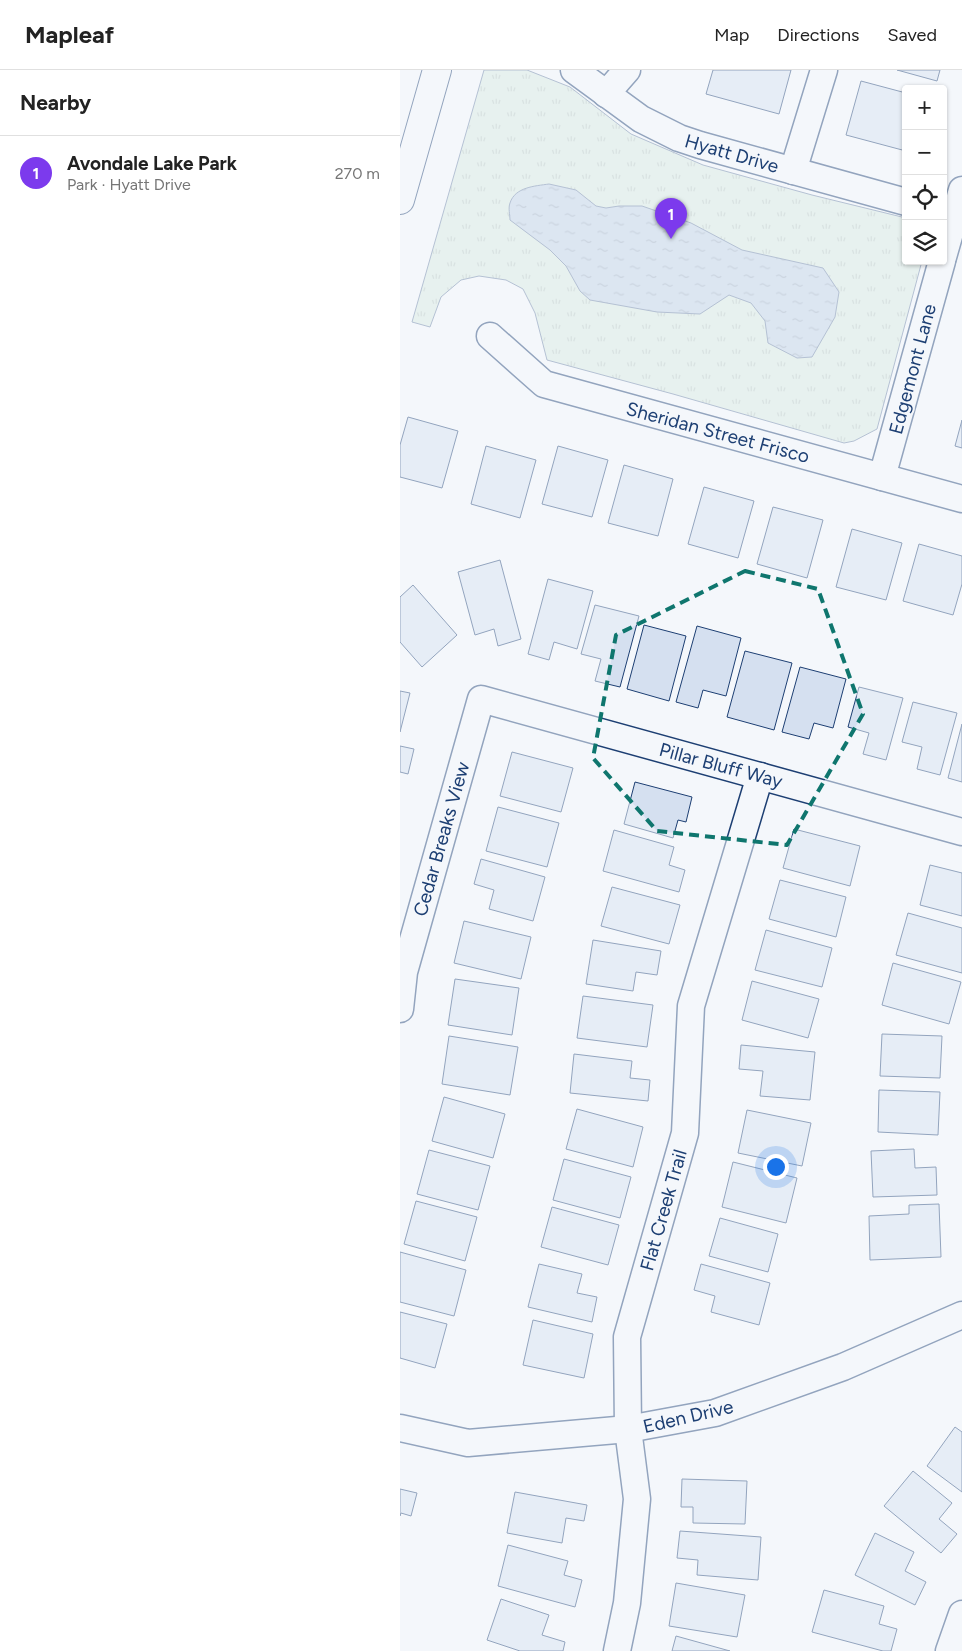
<!DOCTYPE html>
<meta charset="utf-8">
<style>
body{margin:0;font-family:Figtree,sans-serif;background:#f2f2f2;color:#222}
.controls{position:absolute;right:15px;top:15px;display:grid;overflow:hidden;border-radius:5px;box-shadow:0 1px 4px #0004}
.controls button{width:45px;height:45px;display:grid;place-items:center;padding:0;border:0;border-bottom:1px solid #e0e0e0;background:#fff;color:#222;font:25px sans-serif}
.you{position:absolute;left:375px;top:1096px;width:18px;height:18px;margin:-12px;border:4px solid #fff;border-radius:50%;background:#1a73e8;box-shadow:0 0 0 8px #1a73e833}
.badge{display:grid;place-items:center;width:32px;height:32px;border-radius:50%;background:#7c3aed;color:#fff;font-size:16px;font-weight:700}
.pin{position:absolute;translate:-50% -41px;filter:drop-shadow(0 1px 2px #0008)}
.pin::after{content:'';position:absolute;top:26px;width:18px;height:15px;background:inherit;clip-path:polygon(0 0,100% 0,50% 100%)}
.list{margin:0;padding:0;list-style:none}
h2{display:flex;justify-content:space-between;align-items:center;height:65px;margin:0;padding:0 20px;font-size:21px}
h2 small{font-size:16px;font-weight:400;color:#767676}
.list li{display:grid;grid-template-columns:32px 1fr auto;gap:15px;align-items:center;box-sizing:border-box;height:75px;padding:0 20px;border-top:1px solid #e0e0e0}
.list b{display:block;font-size:19px;white-space:nowrap}
.list p{margin:0;font-size:16px;white-space:nowrap;color:#767676}
.list em{font-size:16px;font-style:normal;color:#767676}
.icon{flex:none;width:28px;height:28px;fill:none;stroke:currentColor;stroke-width:2;stroke-linecap:round;stroke-linejoin:round}
.map{position:relative;flex:none;width:562px;height:1581px;overflow:hidden}
header{display:flex;align-items:center;gap:30px;box-sizing:border-box;height:70px;padding:0 25px;background:#fff;border-bottom:1px solid #e0e0e0}
header strong{font-size:24px}
nav{display:flex;gap:28px;margin-inline-start:auto;font-size:18px}
main{display:flex}
aside{flex:1;background:#fff}
.map>svg:first-child{display:block}
.park{fill:url(#park-tufts);stroke:#687fa3}
.water{fill:url(#water-ripples);stroke:#687fa3}
.building{fill:#d5e0f0;stroke:#1d3f73}
.lines{fill:none;stroke-linecap:round;stroke-linejoin:round}
.minor-casing{stroke:#1d3f73;stroke-width:29}
.major-casing{stroke:#1d3f73;stroke-width:30}
.minor{stroke:#f4f7fb;stroke-width:26}
.major{stroke:#f4f7fb;stroke-width:28}
.marked{fill:none;stroke:#0f766e;stroke-width:4;stroke-dasharray:10 6;stroke-linejoin:round}
.labels{text-anchor:middle;stroke-width:4;stroke-linejoin:round;paint-order:stroke}
.street-label{font-size:19px;fill:#1d3f73;stroke:#f4f7fb}
</style>
<header>
<strong>Mapleaf</strong>
<nav><a>Map</a><a>Directions</a><a>Saved</a></nav>
</header>
<main>
<aside>
<h2>Nearby<small></small></h2>
<ul class="list">
<li><span class="badge">1</span><div><b>Avondale Lake Park</b><p>Park · Hyatt Drive</p></div><em>270 m</em></li>
</ul>
</aside>
<div class="map">
<svg width="562" height="1581" viewBox="0 0 562 1581">
<defs>
<pattern id="park-tufts" width="24" height="20" patternUnits="userSpaceOnUse" patternTransform="scale(1.25)"><rect width="24" height="20" fill="#d7e8df"/><path d="M3 7l-1-3M5 7V3M7 7l1-3M15 17l-1-3M17 17v-4M19 17l1-3" fill="none" stroke="#b8c8c3"/></pattern>
<pattern id="water-ripples" width="26" height="14" patternUnits="userSpaceOnUse" patternTransform="scale(1.25)"><rect width="26" height="14" fill="#bed0e5"/><path d="M2 4q2-2 4 0t4 0M15 11q2-2 4 0t4 0" fill="none" stroke="#9aaabe"/></pattern>
</defs>
<rect width="100%" height="100%" fill="#f4f7fb"/>
<polygon class="park" points="84,0 127,0 170,17 231,64 303,95 412,125 506,148 506,191 522,191 477,359 454,371 444,373 273,324 147,290 135,243 123,219 106,210 79,206 61,210 41,227 30,257 12,252"/>
<path class="water" d="M149,114L176,120L196,136L206,138L219,136H242L291,153L342,180L423,198L439,222L435,247L412,287L397,288L368,273L365,251L351,233L329,225L300,244L257,242L190,230L180,221L166,196L150,180L110,150C110,145 108,138 110,133C115,117 135,116 149,114Z"/>
<g class="building">
<polygon points="313,0 391,0 379,44 306,24"/>
<polygon points="497,0 540,0 537,11"/>
<polygon points="461,11 506,23 506,81 446,65"/>
<polygon points="8,347 58,361 42,418 0,407 0,375"/>
<polygon points="562,350 562,378 555,376"/>
<polygon points="86,376 136,390 120,448 71,434"/>
<polygon points="158,376 208,390 192,447 142,434"/>
<polygon points="224,395 273,409 258,466 208,453"/>
<polygon points="304,417 354,431 338,488 288,474"/>
<polygon points="373,437 423,450 407,508 357,494"/>
<polygon points="452,459 502,473 486,530 436,517"/>
<polygon points="519,474 562,486 562,514 553,545 503,531"/>
<polygon points="100,490 121,569 98,576 94,559 75,565 58,502"/>
<polygon points="148,509 193,521 177,579 154,572 149,590 128,584"/>
<polygon points="13,515 57,565 22,597 0,572 0,527"/>
<polygon points="195,535 239,546 220,617 195,611 201,589 181,584"/>
<polygon points="244,555 286,566 269,631 227,619"/>
<polygon points="297,556 341,568 326,626 303,620 298,638 276,632"/>
<polygon points="345,581 392,593 374,660 327,647"/>
<polygon points="400,597 446,609 433,658 414,653 409,669 382,662"/>
<polygon points="459,617 503,628 486,690 463,684 469,663 448,657"/>
<polygon points="0,621 10,623 0,662"/>
<polygon points="513,632 557,643 540,705 517,699 522,677 502,672"/>
<polygon points="562,654 562,712 548,708"/>
<polygon points="0,676 14,679 8,704 0,702"/>
<polygon points="112,682 173,698 161,742 100,726"/>
<polygon points="235,712 292,727 286,752 278,750 273,768 224,754"/>
<polygon points="98,737 159,753 147,797 86,781"/>
<polygon points="394,759 460,776 450,816 383,798"/>
<polygon points="214,760 274,777 269,795 285,800 279,822 203,801"/>
<polygon points="81,789 145,807 133,851 89,839 94,820 74,814"/>
<polygon points="530,795 562,803 562,846 520,835"/>
<polygon points="380,810 446,827 436,867 369,849"/>
<polygon points="212,817 280,835 269,874 201,856"/>
<polygon points="508,843 562,858 562,903 496,885"/>
<polygon points="64,851 131,867 121,909 54,893"/>
<polygon points="366,860 432,878 422,917 355,900"/>
<polygon points="193,870 261,881 257,905 236,902 233,921 186,914"/>
<polygon points="493,893 561,912 549,954 482,935"/>
<polygon points="55,909 119,918 112,965 48,955"/>
<polygon points="352,911 419,929 408,968 342,950"/>
<polygon points="183,926 253,935 247,977 177,968"/>
<polygon points="482,964 542,966 540,1008 480,1006"/>
<polygon points="49,966 118,977 110,1025 42,1014"/>
<polygon points="341,975 415,982 410,1030 360,1026 363,1001 339,999"/>
<polygon points="174,984 232,991 230,1008 250,1010 248,1031 170,1023"/>
<polygon points="479,1020 540,1022 538,1065 478,1062"/>
<polygon points="44,1027 105,1044 93,1088 32,1071"/>
<polygon points="177,1039 243,1057 233,1097 166,1079"/>
<polygon points="347,1040 411,1053 402,1096 338,1083"/>
<polygon points="514,1079 515,1098 536,1097 537,1125 473,1127 471,1081"/>
<polygon points="29,1080 90,1096 78,1140 17,1124"/>
<polygon points="164,1089 231,1107 220,1148 153,1130"/>
<polygon points="333,1092 397,1108 386,1153 322,1137"/>
<polygon points="16,1131 77,1147 65,1191 4,1174"/>
<polygon points="539,1134 541,1187 470,1190 469,1146 509,1144 509,1135"/>
<polygon points="152,1137 219,1155 208,1195 141,1177"/>
<polygon points="320,1148 378,1164 368,1202 309,1186"/>
<polygon points="0,1182 66,1200 54,1246 0,1232"/>
<polygon points="139,1194 182,1204 177,1223 197,1227 192,1252 128,1237"/>
<polygon points="301,1194 370,1213 359,1255 311,1242 315,1226 294,1220"/>
<polygon points="0,1242 47,1254 35,1298 0,1288"/>
<polygon points="133,1250 193,1264 184,1308 123,1295"/>
<polygon points="555,1357 562,1362 562,1422 527,1396"/>
<polygon points="513,1401 552,1433 539,1449 557,1464 541,1483 484,1436"/>
<polygon points="282,1409 347,1411 345,1454 293,1453 293,1437 281,1437"/>
<polygon points="0,1419 17,1423 11,1446 1,1443 0,1446"/>
<polygon points="115,1422 187,1435 184,1451 166,1448 162,1473 107,1463"/>
<polygon points="280,1461 361,1467 358,1510 297,1505 298,1490 277,1488"/>
<polygon points="475,1463 514,1482 505,1501 526,1512 515,1535 455,1505"/>
<polygon points="108,1475 168,1491 164,1505 182,1510 175,1537 98,1516"/>
<polygon points="276,1513 345,1525 337,1567 269,1556"/>
<polygon points="424,1520 484,1536 479,1554 497,1559 491,1581 483,1581 412,1562"/>
<polygon points="101,1529 149,1545 142,1565 165,1572 163,1581 120,1581 87,1570"/>
<polygon points="276,1566 330,1581 272,1581"/>
</g>
<g class="lines">
<g class="minor-casing">
<g id="minor">
<polyline points="174,0 241,49 279,68 300,75 506,132"/>
<polyline points="206,24 227,0"/>
<polyline points="393,101 424,0"/>
<polyline points="543,187 562,120"/>
<polyline points="90,266 144,314 562,429"/>
<polyline points="482,407 542,191"/>
<polyline points="0,939 4,902 81,629 562,762"/>
<polyline points="0,1358 68,1373 228,1359 315,1343 443,1297 562,1245"/>
<polyline points="217,1581 227,1533 237,1429 228,1359 227,1267 285,1063 291,936 360,706"/>
<polyline points="549,1581 562,1544"/>
</g>
</g>
<g class="major-casing">
<polyline id="major" points="0,130 37,0"/>
</g>
<use href="#minor" class="minor"/>
<use href="#major" class="major"/>
</g>
<path d="M0 0H562V1581H0ZM345,501L418,519L463,644L387,775L257,761L193,688L216,565Z" fill="#f4f7fb" fill-opacity=".55" fill-rule="evenodd"/>
<path class="marked" d="M345,501L418,519L463,644L387,775L257,761L193,688L216,565Z"/>
<g class="labels">
<g class="street-label">
<text transform="translate(332 83) rotate(16)" y="7">Hyatt Drive</text>
<text transform="translate(512 299) rotate(-75)" y="7">Edgemont Lane</text>
<text transform="translate(318 362) rotate(15)" y="7">Sheridan Street Frisco</text>
<text transform="translate(321 695) rotate(15)" y="7">Pillar Bluff Way</text>
<text transform="translate(41 769) rotate(-74)" y="7">Cedar Breaks View</text>
<text transform="translate(263 1140) rotate(-74)" y="7">Flat Creek Trail</text>
<text transform="translate(288 1346) rotate(-13)" y="7">Eden Drive</text>
</g>
</g>
</svg>
<div class="controls">
<button>+</button>
<button>−</button>
<button><svg class="icon" aria-label="locate" viewBox="0 0 24 24"><circle cx="12" cy="12" r="6"/><path d="M12 2v4M12 18v4M2 12h4M18 12h4"/></svg></button>
<button><svg class="icon" aria-label="layers" viewBox="0 0 24 24"><path d="M12 4l9 5-9 5-9-5zM3 14l9 5 9-5"/></svg></button>
</div>
<div class="you"></div>
<div class="pin badge" style="left:271px;top:169px">1</div>
</div>
</main>
